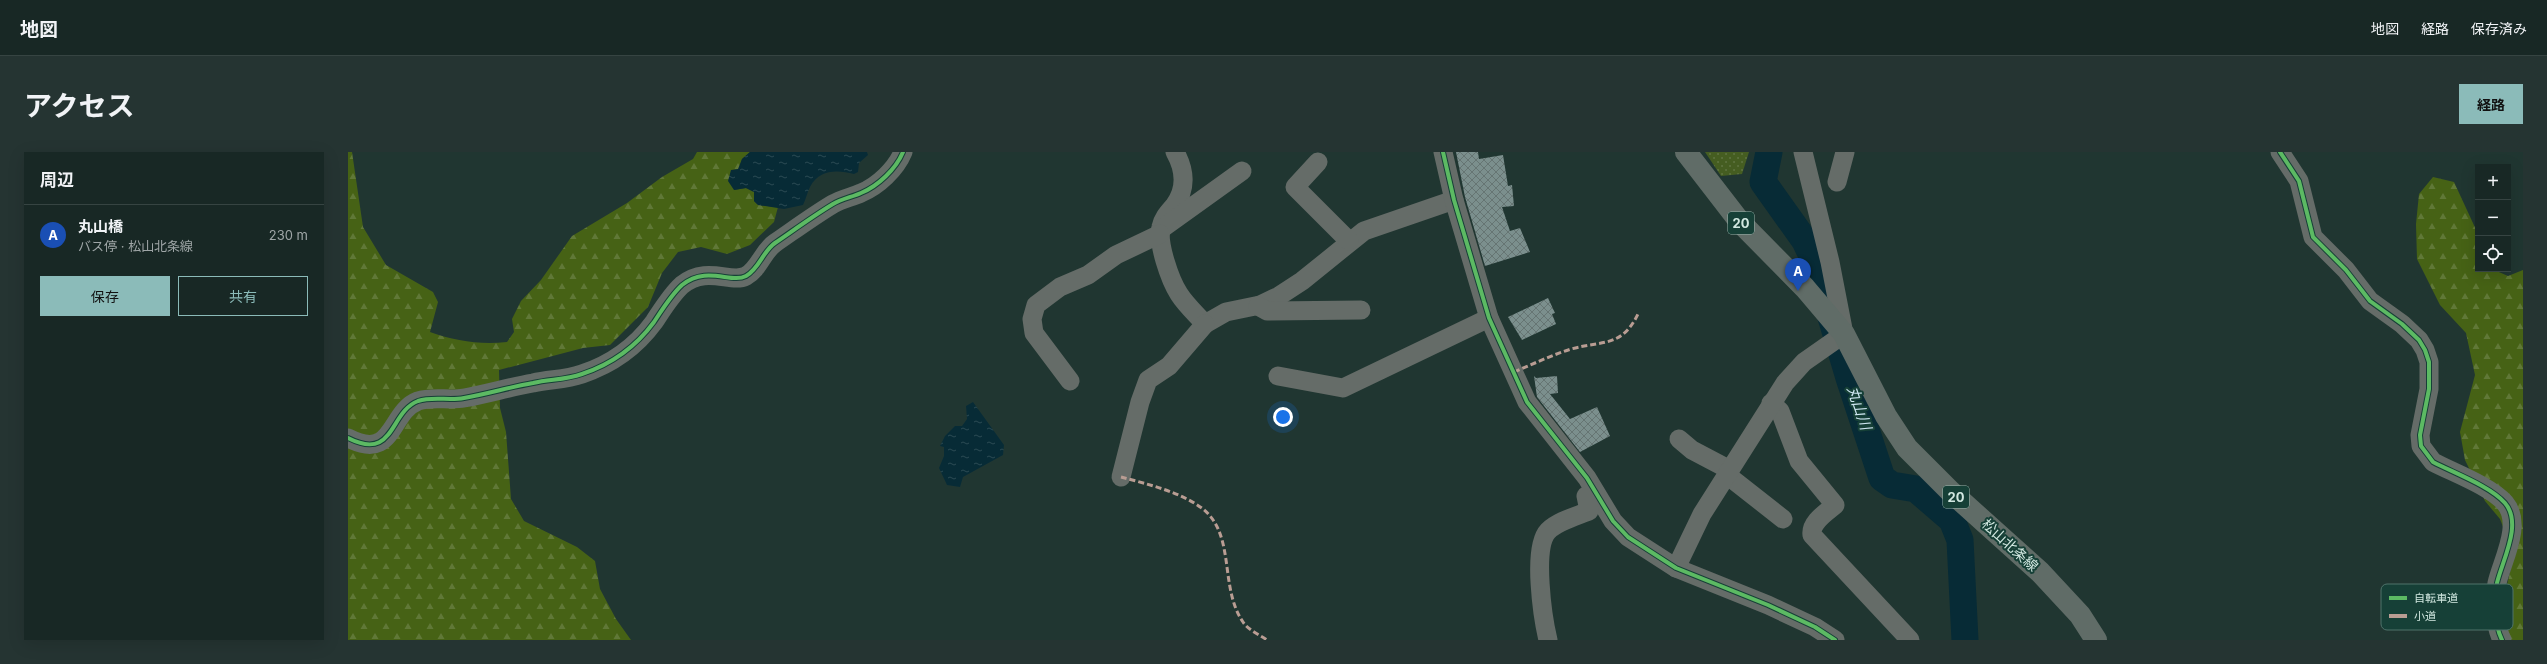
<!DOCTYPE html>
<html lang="ja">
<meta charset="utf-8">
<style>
body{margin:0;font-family:Inter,"Noto Sans JP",sans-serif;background:#253432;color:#f1f3f6}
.controls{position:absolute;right:12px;top:12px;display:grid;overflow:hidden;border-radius:0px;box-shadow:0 4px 16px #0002}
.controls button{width:36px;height:36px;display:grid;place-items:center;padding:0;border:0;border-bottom:1px solid #364442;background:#182825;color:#f1f3f6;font:20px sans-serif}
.you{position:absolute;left:935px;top:265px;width:14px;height:14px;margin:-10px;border:3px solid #fff;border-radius:50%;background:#1a73e8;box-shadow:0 0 0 6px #1a73e833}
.badge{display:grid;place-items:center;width:26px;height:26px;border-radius:50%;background:#8bbbb9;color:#fff;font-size:13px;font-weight:700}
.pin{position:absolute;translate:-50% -33px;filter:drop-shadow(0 1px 2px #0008)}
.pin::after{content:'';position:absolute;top:21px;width:14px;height:12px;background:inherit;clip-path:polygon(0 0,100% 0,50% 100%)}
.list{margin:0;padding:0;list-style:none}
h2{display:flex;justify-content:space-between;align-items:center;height:52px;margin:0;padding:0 16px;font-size:17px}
h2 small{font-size:13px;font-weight:400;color:#9fa6a7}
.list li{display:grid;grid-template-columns:26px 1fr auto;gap:12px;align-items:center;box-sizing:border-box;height:60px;padding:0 16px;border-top:1px solid #364442}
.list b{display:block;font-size:15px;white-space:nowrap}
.list p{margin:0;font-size:13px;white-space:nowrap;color:#9fa6a7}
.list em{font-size:13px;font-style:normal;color:#9fa6a7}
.actions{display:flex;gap:8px;padding:12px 16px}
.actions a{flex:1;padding:9px 0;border:1px solid #8bbbb9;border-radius:0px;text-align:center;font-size:14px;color:#8bbbb9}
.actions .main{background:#8bbbb9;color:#111}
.icon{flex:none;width:22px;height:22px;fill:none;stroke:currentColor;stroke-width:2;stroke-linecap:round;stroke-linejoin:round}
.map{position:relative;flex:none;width:2175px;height:488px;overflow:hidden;border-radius:0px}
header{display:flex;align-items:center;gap:24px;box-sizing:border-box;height:56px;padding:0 20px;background:#182825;border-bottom:1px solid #364442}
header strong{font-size:19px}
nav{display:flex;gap:22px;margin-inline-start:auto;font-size:14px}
.intro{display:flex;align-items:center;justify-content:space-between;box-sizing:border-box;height:96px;padding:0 24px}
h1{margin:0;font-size:28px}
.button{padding:10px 18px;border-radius:0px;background:#8bbbb9;color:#111;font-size:14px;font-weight:700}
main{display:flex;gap:24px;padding:0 24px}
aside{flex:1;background:#182825;border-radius:0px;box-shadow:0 4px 16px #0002}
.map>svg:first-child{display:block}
.green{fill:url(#green-dots)}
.forest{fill:url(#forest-firs)}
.water{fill:url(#water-ripples)}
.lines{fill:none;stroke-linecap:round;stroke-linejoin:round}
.river{stroke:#072b36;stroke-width:27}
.building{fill:url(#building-cross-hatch)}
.minor{stroke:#656c68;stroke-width:19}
.major{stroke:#606c67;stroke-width:22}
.quiet{stroke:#b99d93;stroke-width:3;stroke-dasharray:6 3;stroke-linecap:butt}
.cycleway-casing{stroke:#164037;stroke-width:6}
.cycleway{stroke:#5cba63;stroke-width:4}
.labels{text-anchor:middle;stroke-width:4;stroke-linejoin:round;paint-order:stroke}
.shield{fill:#164037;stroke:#9ab6ae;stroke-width:1}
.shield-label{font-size:13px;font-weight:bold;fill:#d2e8e1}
.street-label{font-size:14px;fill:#d2e8e1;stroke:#164037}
.water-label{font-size:15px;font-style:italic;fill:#cee6f1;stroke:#164037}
.key{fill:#164037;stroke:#4e726a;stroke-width:1}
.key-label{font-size:11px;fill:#d2e8e1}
</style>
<header>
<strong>地図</strong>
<nav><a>地図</a><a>経路</a><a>保存済み</a></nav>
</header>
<div class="intro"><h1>アクセス</h1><a class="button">経路</a></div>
<main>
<aside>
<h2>周辺<small></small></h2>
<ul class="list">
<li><span class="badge" style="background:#1a4fb4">A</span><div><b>丸山橋</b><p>バス停 · 松山北条線</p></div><em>230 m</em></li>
</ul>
<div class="actions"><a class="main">保存</a><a>共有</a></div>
</aside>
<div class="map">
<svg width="2175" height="488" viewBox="0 0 2175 488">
<defs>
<pattern id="green-dots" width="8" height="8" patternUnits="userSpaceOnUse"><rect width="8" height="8" fill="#455d21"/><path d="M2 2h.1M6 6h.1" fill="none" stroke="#5f7441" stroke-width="1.8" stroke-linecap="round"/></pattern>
<pattern id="forest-firs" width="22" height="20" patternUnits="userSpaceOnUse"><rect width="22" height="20" fill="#466215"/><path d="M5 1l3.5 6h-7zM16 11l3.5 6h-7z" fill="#607837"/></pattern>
<pattern id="water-ripples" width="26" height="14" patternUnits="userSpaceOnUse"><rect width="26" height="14" fill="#072b36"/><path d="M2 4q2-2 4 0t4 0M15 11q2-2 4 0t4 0" fill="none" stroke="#2a4a53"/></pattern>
<pattern id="building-cross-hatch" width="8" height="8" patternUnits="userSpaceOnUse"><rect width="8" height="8" fill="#7b8f8d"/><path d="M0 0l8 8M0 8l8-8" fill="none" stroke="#667573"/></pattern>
</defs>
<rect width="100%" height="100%" fill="#203631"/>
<polygon class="green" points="1357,0 1401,0 1394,22 1373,24"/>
<g class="forest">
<path d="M0,0H4L15,75L38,113L85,140L90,150L82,180C107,189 132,193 159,190L166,180L164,167L173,149L193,128L224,84L279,51L314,25L345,7L349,0H402L394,7L386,38L398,36L406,40V49L410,53L430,55L426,70L402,93L379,102L353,95L330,100L314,121L300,155L262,193L235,196L151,218L152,256L158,280L163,347L176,369L229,395L247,409L252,437L268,467L283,488H0Z"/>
<polygon points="2085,25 2106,30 2130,82 2130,117 2144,117 2160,124 2175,118 2175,488 2160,488 2158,477 2158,437 2166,403 2152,367 2137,349 2117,308 2112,280 2127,223 2118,181 2092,153 2069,107 2068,72 2071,42"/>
</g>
<g class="water">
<path d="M402,0H519L520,3L511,11L510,20L506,22C489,18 472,17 462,35C459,41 458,47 455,53L436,57L410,53L406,49V40L398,36L386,38L380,29L383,18L390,17L394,7Z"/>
<polygon points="625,250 656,293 655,303 615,325 612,335 599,333 591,316 596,304 596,295 592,294 597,284 607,274 614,274 619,267 618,254"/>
</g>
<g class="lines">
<polyline class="river" points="1421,0 1415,30 1457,89 1466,108 1501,226 1534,326 1544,333 1568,337 1604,368 1612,388 1617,488"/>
</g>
<g class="building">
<polygon points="1108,0 1130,0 1131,7 1155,3 1160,34 1164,33 1166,54 1154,55 1162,79 1172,76 1182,100 1137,114 1117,45"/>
<polygon points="1200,146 1207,161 1204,162 1208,172 1174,188 1160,165"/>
<polygon points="1186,224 1188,226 1209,224 1210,241 1202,242 1222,267 1249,255 1262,284 1232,300 1189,245"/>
</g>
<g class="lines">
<g class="minor">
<path d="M827,0C837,18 839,37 826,54C820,61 815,66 813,75C809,91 822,128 831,142C838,153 848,162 857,172L878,160L912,153L931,144L954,129L1016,79L1106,48"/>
<polyline points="1095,0 1106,48 1141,166 1179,250 1239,326 1265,369 1280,385 1328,416 1420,453 1467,475 1487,488"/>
<path d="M1932,0L1951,29L1965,85L1998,118L2022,149L2054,172L2071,188L2077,198L2081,210V237L2072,283L2073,294L2085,310C2106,321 2142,334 2157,351C2175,372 2154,409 2149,431C2146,448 2146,472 2154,488"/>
<polyline points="970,10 947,35 1001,89"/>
<polyline points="1489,30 1497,0"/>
<polyline points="816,75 894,19"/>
<polyline points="910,154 919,159 1013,158"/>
<polyline points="930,224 995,236 1141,166"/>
<polyline points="722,229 686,181 684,167 688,153 712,135 740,123 768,103 812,82"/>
<path d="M1423,251L1432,259L1451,309L1487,353C1479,360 1462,370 1464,383L1562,488"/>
<path d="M0,286C47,310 41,260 70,249C85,244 101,249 116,246C139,242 162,235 185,231C202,227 217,228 234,222C264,212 287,196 306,170C314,158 323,143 334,133C359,113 383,132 398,124C411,117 415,99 427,91C446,78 465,64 485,52C493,47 504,45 513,41C530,34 548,17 555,0"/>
<polyline points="1331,287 1344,298 1382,318"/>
<polyline points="1379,323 1435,367"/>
<polyline points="773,325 792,250 800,228 821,214 857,172"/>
<polyline points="1328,416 1354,362 1437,231 1456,210 1496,182 1482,110 1455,0"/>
<path d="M1200,488C1195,467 1184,396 1200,379C1210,369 1229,364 1241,359L1238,344L1247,340"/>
</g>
<polyline class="major" points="1338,0 1392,70 1457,136 1496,182 1538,264 1559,296 1603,340 1692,420 1732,463 1748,488"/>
<g class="quiet">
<path d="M1166,220C1185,212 1204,203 1223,197C1256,188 1274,196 1291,160"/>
<path d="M773,325C799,332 833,340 855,357C888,384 871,435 895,470C900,478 912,483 919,488"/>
</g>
<g class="cycleway-casing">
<g id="cycleway">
<polyline points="1095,0 1106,48 1141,166 1179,250 1239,326 1265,369 1280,385 1328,416 1420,453 1467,475 1487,488"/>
<path d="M1932,0L1951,29L1965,85L1998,118L2022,149L2054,172L2071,188L2077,198L2081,210V237L2072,283L2073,294L2085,310C2106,321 2142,334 2157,351C2175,372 2154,409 2149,431C2146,448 2146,472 2154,488"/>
<path d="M0,286C47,310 41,260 70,249C85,244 101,249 116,246C139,242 162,235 185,231C202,227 217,228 234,222C264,212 287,196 306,170C314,158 323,143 334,133C359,113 383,132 398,124C411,117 415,99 427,91C446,78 465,64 485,52C493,47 504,45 513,41C530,34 548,17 555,0"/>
</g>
</g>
<use href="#cycleway" class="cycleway"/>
</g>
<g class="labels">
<g class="shield">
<rect x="1380" y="60" width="26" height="22" rx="3"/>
<rect x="1595" y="334" width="26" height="22" rx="3"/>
</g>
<g class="shield-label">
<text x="1393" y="76">20</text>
<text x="1608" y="350">20</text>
</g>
<g class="street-label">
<text transform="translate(1662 393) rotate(42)" y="5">松山北条線</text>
</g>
<g class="water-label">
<text transform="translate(1511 256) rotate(71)" y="5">丸山川</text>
</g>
</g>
<rect x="2033" y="432" width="132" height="46" rx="6" class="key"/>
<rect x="2041" y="444" width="18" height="4" fill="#5cba63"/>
<rect x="2041" y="462" width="18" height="4" fill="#b99d93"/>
<g class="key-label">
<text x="2066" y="450">自転車道</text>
<text x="2066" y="468">小道</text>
</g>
</svg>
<div class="controls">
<button>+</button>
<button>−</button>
<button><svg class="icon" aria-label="locate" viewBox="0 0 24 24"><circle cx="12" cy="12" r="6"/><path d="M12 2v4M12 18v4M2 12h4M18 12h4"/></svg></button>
</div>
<div class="you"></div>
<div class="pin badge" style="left:1450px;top:139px;background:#1a4fb4">A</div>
</div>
</main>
